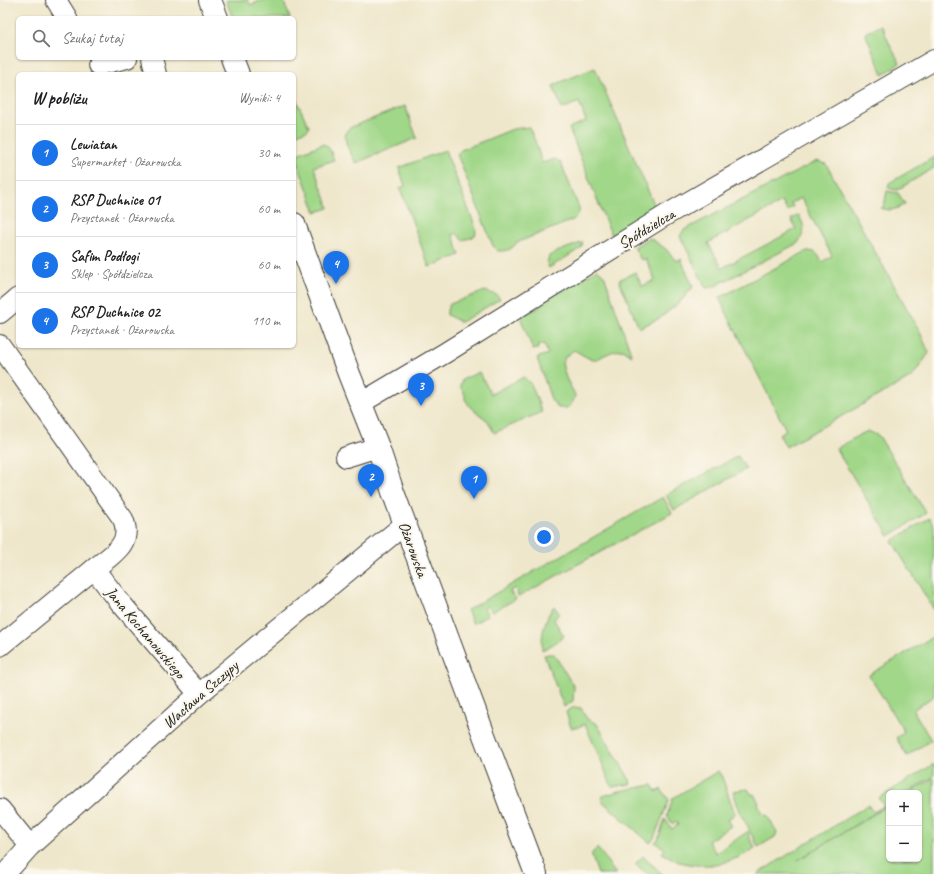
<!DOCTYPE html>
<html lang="pl">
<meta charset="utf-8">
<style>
body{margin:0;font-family:Caveat,sans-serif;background:#f2f2f2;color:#202124}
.controls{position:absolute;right:12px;bottom:12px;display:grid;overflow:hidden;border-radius:6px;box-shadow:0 1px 3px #0004}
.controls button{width:36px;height:36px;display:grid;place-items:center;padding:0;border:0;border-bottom:1px solid #e0e0e0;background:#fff;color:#202124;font:20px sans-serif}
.you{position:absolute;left:544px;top:537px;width:14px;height:14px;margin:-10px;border:3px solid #fff;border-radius:50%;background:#1a73e8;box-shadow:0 0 0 6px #1a73e833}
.badge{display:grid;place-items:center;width:26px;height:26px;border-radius:50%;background:#1a73e8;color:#fff;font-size:13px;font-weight:700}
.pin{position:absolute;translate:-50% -33px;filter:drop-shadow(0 1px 2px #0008)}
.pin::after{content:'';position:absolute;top:21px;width:14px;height:12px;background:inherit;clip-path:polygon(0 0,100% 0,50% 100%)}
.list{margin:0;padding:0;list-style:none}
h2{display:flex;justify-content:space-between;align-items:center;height:52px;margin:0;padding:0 16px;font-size:17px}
h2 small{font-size:13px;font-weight:400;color:#757577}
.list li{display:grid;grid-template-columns:26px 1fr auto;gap:12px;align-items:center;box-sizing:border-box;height:56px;padding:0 16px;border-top:1px solid #e0e0e0}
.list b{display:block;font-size:15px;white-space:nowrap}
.list p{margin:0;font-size:13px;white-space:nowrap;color:#757577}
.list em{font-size:13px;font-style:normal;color:#757577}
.icon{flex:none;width:22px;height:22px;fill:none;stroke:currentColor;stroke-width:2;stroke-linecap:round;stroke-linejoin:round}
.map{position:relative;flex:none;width:934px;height:874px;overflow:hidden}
.search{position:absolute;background:#fff;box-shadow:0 1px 3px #0004;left:16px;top:16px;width:280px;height:44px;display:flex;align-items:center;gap:10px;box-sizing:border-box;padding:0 14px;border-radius:6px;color:#757577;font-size:15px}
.panel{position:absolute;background:#fff;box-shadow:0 1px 3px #0004;left:16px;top:72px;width:280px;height:276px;border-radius:6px}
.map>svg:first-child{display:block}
.green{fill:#a0d788;stroke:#5e7a52}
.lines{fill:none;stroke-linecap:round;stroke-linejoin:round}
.minor-casing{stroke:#3c3a36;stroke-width:22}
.major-casing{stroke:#3c3a36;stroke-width:24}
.minor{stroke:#fff;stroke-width:20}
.major{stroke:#fff;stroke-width:22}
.labels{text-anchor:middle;stroke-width:4;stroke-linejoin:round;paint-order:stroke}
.street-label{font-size:16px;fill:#1c1c1c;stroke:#fbf7ec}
</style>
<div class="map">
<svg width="934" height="874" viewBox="0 0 934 874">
<rect width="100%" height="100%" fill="#fbf7ec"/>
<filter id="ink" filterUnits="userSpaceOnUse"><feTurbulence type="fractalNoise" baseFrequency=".025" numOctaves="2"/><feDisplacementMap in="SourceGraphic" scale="8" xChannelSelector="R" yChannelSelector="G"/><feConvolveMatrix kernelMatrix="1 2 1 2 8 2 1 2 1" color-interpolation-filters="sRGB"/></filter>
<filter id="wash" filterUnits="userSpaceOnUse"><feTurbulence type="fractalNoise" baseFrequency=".012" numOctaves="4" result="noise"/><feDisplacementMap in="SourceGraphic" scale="16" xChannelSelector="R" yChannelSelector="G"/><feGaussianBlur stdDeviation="0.9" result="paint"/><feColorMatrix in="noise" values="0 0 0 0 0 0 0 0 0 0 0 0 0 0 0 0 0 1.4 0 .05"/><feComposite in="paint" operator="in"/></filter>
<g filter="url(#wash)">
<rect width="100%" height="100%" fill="#efe7cb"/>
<g class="green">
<polygon points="227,0 248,0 250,5 263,0 283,0 290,18 233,18 226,1"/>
<polygon points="881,25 891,47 900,63 883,75 865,33"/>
<polygon points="595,68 656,209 612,235 607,225 569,128 586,121 579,102 562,109 553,86 563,81"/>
<polygon points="294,95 309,127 308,130 294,135"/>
<path d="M405,106L417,138L356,163C352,155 340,138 348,129C348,129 353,126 354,126Z"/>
<path d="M529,127L535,141L542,163L555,159L561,163L579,208C580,214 577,216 573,220L516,243C513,250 505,251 498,251L493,246L457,154L461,150L513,129Z"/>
<path d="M322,144C330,145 331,153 334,160L314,167L329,208L316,212L295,156L300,153Z"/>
<polygon points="445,150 475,226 476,234 473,237 463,240 456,233 453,235 460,255 429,267 400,188 405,186 399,168"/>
<polygon points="934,157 934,168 897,190 888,188 889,183"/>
<path d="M817,161L826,164L919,330L929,353L912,377L786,447L779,434L786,430L719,298L807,251C817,251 818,255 822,262L832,256L801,198L791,203L793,207L787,211L782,202L708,243L722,268L796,229L791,219L799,215C805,228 806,230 798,243L713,287L706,288L680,236L684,230Z"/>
<path d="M887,191L898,193L905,204C897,209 891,212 881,208L884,206Z"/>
<polygon points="650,238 666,249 676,261 681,259 693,287 680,302 660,318 639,328 619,280 635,272 642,286 655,280 646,259 641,260 634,247"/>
<polygon points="583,242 581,248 549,268 547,263 549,256 554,253"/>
<path d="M597,269L604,275L632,356L623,350C613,350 604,355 596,360L588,358L574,350L566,356L562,363L566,378L575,395L573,402L567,408H558L551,399L537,358L548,354L544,344L538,346V349L533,350L521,319L524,315L538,308L542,302L560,291H563Z"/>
<polygon points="485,291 497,295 500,299 461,322 447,315 447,310 450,304"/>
<polygon points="479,372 491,394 524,377 531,384 542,412 494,433 488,421 470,407 465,399 465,395 460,386 462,380"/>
<polygon points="868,431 879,436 926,513 889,536 836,449 859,435"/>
<polygon points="738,456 746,469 674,510 666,495"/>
<polygon points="663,497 672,513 518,597 517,594 518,593 515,588 510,591 512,595 513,595 516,599 492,612 488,606 484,608 488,615 473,624 467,610"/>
<polygon points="929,518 934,526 934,610 892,541"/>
<path d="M554,606L559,613L554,620L564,636C557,642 551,646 542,650C541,634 545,618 554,606Z"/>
<polygon points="934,636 934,696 913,710 931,740 907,756 896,738 904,732 869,675"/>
<polygon points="549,654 554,654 574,687 573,701 564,707 544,655"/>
<polygon points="574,707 581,708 587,719 597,724 630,780 631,784 612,787 585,724 576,728 571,728 566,712"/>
<polygon points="934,764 934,776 907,793 889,793 889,804 798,860 889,805 889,859 919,859 919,793 909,793 934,778 934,874 757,874 868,805 873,812 884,806 879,798"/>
<polygon points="718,771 722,777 735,814 727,820 731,826 708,841 716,853 750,830 740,813 733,791 748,789 752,795 754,794 759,803 758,805 764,815 767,815 774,827 777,832 775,837 758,847 751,833 748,835 755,848 740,857 717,865 695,865 679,862 662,853 665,849 655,842 658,840 665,819 672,829 678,825 676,821 673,824 667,816 673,798"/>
<polygon points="652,785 656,792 661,789 669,800 654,838 650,843 602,801 602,797 603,796 619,791"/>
<path d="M597,848C605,856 609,866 616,874H598L592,857V853Z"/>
<polygon points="643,856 662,874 648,874 635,864"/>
</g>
</g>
<g filter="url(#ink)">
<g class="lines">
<g class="minor-casing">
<g id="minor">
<polyline points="56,0 67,18"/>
<polyline points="152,58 156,74"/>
<polyline points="98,65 127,58"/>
<polyline points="0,313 18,298"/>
<path d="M0,345L123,519C134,544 110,556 94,569L119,601L199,694"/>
<polyline points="361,403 445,353 666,215 934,60"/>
<polyline points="346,457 378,447"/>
<polyline points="0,646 94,569"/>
<polyline points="0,809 30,846"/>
<polyline points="5,874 30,846 199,694 405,524"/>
</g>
</g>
<g class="major-casing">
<g id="major">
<polyline points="210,0 217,18"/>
<polyline points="232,58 238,74"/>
<polyline points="294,224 349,374 378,447 393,492 536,874"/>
</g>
</g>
<use href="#minor" class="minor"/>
<use href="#major" class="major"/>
</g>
</g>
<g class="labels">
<g class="street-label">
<text transform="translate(646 228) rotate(-31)" y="6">Spółdzielcza</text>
<text transform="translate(414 549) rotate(70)" y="6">Ożarowska</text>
<text transform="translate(146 632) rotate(50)" y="6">Jana Kochanowskiego</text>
<text transform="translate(200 694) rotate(-41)" y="6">Wacława Szczypy</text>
</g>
</g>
</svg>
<div class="controls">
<button>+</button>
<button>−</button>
</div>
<div class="you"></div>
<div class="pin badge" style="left:474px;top:499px">1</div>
<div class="pin badge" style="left:371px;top:497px">2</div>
<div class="pin badge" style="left:421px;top:406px">3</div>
<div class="pin badge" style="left:336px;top:284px">4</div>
<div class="search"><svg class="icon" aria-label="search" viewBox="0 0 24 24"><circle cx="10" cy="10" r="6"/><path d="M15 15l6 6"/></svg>Szukaj tutaj</div>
<section class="panel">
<h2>W pobliżu<small>Wyniki: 4</small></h2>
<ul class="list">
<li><span class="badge">1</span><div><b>Lewiatan</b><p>Supermarket · Ożarowska</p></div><em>30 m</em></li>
<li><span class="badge">2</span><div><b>RSP Duchnice 01</b><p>Przystanek · Ożarowska</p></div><em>60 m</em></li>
<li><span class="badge">3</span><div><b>Safim Podłogi</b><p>Sklep · Spółdzielcza</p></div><em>60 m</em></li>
<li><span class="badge">4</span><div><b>RSP Duchnice 02</b><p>Przystanek · Ożarowska</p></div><em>110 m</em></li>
</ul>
</section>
</div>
